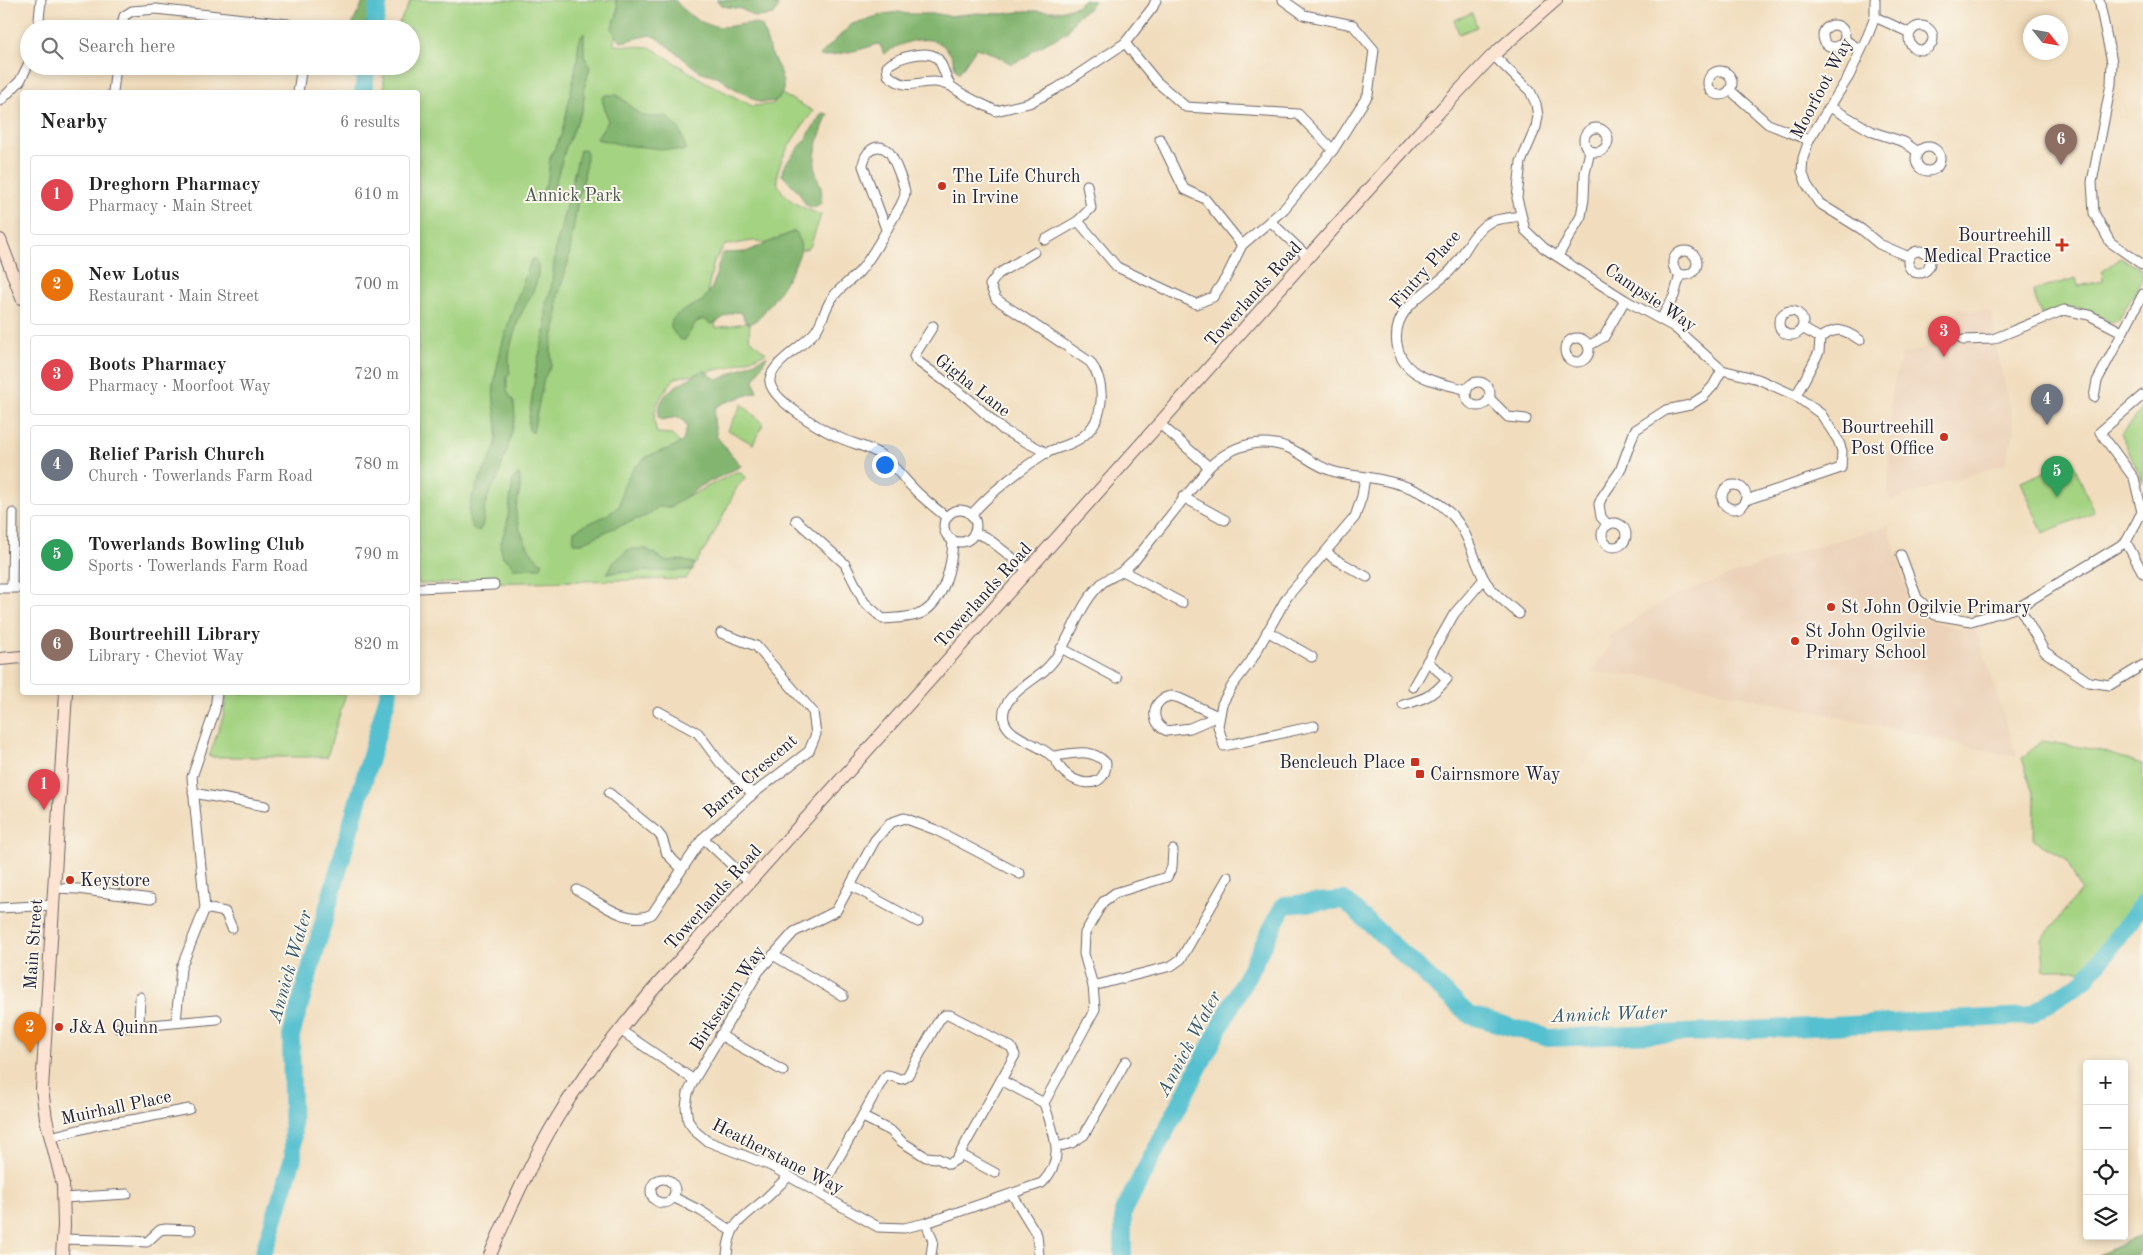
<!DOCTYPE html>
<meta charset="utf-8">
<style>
body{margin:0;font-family:"Old Standard TT",serif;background:#f2f2f2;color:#222}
.controls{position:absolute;right:15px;bottom:15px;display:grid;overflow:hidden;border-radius:5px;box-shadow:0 2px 8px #0003}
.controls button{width:45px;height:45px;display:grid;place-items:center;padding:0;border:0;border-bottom:1px solid #e0e0e0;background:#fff;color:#222;font:25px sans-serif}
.compass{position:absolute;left:2023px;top:15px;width:45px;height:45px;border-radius:50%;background:#fff;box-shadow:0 2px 8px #0003;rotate:121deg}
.you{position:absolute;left:884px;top:464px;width:18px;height:18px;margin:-12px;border:4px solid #fff;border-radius:50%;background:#1a73e8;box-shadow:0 0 0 8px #1a73e833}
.badge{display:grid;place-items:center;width:32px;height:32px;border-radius:50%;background:#c8321e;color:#fff;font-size:16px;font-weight:700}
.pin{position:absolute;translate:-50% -41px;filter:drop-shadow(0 1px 2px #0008)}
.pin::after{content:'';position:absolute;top:26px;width:18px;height:15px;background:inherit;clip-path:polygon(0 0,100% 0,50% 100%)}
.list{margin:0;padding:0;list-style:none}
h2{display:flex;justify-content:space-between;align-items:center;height:65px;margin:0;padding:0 20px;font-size:21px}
h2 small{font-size:16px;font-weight:400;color:#767676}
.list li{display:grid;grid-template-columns:32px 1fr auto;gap:15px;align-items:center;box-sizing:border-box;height:80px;margin:0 10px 10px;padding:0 10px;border:1px solid #e0e0e0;border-radius:5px}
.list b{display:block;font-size:19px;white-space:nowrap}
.list p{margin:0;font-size:16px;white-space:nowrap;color:#767676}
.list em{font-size:16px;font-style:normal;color:#767676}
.icon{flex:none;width:28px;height:28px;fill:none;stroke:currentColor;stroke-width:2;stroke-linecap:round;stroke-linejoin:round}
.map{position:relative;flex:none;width:2143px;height:1255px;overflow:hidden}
.search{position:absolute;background:#fff;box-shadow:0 2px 8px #0003;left:20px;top:20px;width:400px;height:55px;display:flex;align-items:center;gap:12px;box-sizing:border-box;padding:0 18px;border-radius:28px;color:#767676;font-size:19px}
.panel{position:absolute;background:#fff;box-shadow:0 2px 8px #0003;left:20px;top:90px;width:400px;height:605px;border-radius:5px}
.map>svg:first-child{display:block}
.built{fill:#ecd2b9}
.green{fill:#a4d382;stroke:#637a5e}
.forest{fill:#83b570;stroke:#526c56}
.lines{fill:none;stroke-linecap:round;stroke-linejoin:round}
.river{stroke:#55c0cf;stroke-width:18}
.street-casing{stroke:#6a6368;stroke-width:11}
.secondary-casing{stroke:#6a6368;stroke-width:14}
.street{stroke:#fff;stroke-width:9}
.secondary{stroke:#fde3d1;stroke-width:12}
.poi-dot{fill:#c8321e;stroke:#fbf7ec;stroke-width:2}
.labels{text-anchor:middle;stroke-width:4;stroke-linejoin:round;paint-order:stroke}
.street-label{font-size:18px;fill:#22223b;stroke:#fbf7ec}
.poi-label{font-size:18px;fill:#22223b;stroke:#fbf7ec;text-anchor:start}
.park-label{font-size:18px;fill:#495750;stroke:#fbf7ec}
.water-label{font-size:19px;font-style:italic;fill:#34596f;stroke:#fbf7ec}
</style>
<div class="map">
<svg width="2143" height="1255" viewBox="0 0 2143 1255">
<rect width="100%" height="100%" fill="#fbf7ec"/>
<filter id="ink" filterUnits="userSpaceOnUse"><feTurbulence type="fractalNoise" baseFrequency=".02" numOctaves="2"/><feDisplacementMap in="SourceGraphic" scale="10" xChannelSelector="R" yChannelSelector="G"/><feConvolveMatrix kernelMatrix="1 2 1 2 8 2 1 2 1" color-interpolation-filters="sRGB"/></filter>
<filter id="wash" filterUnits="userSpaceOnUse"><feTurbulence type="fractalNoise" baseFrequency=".0096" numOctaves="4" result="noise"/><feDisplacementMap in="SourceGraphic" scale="20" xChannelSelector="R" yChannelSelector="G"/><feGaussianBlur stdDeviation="1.12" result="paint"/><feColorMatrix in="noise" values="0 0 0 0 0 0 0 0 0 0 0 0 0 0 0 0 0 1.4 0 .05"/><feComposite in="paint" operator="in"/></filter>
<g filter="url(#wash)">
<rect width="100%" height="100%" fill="#f1ddbd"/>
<g class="built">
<polygon points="1959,308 1992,313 1997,350 2015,431 2005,464 1888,501 1891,393 1902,354 1923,349"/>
<polygon points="1888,526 1911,606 1929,621 1963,629 1976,629 2017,757 1661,678 1591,672 1612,644 1608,637 1670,597 1796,552"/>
</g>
<g class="green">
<path d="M411,0H618L614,45L650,47L702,80L752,106L773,104L780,93L813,111C802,127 769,167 779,187C787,202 806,209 821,215L810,247C784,258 780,246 757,241C752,240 733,245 725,245L714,261L708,289L716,328L750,322L749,338L766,353L730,367L675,378C661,396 649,409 657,433L671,434L680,443L681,457L672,499L691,495L738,471L746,477L737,487L714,534L686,579L418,584V92H385L382,66H411V29H396Z"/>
<polygon points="1472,13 1477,27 1459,34 1454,20"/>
<path d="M2120,258L2141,269L2143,278L2118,321L2112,323C2080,304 2076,304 2041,315L2033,291L2076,278L2078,286L2103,281L2102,271Z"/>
<polygon points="742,404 763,424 753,444 728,430"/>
<polygon points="2143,408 2143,482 2121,434"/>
<polygon points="2072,460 2094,512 2043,533 2021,482"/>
<polygon points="227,693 346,693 327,757 209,757 223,717"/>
<polygon points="2042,741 2098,750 2143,764 2143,896 2085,970 2044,970 2042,939 2081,890 2066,859 2034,840 2035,799 2022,758"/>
</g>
<g class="forest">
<polygon points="364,0 377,0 363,29 350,29"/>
<path d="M615,0H675C689,18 709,30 732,26C743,24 752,22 762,26L770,51L779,69L783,83V90L780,97L775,101L767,102H759L727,84L719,77L699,71L659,39L650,35L621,42L612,30C612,16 624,17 615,0Z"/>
<polygon points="716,0 776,0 778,7 774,15 756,17 741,9 722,6"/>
<path d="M1083,0L1094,1L1088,9L1077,16L1067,32L1034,50L1027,57L1012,64L991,53L976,48L959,73C953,67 955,62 951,55C937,29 903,41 884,54L880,45L877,44C859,51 841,53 822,57L820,55L852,24L884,14L899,12L907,14H938L949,16L977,13L1003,14L1026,11H1060L1077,6Z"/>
<polygon points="584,33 584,56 590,67 585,86 583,108 566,147 552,195 545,202 541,196 548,178 550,157 561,136 565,120 577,61 579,40"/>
<path d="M605,95H617C641,112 633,119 667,116L680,130L686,149L682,151L624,145L596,139L608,121L602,99Z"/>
<path d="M822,113L828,114C822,129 813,151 815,168C817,184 824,183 821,203L813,208L806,205L798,191L782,175L783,168L787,162L805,140Z"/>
<polygon points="585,149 587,153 584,178 578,199 568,263 558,296 557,321 551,347 551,366 544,378 533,433 529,430 528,424 537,363 546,327 546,303 551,290 556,246 580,150"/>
<path d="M795,231L797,233C799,239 802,246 800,252C797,267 763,320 750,324L745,321L742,313C729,309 723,320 712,324L703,319L696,322L685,340H681C653,317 691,309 703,300C705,298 708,293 710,291C717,280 716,265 723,253L746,252Z"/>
<path d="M534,258C547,274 527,301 520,316C514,332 506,356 510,373L507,377V391L514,402L515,418L509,444L497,480C491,487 488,497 485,506C483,514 485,523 480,530L476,531C454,513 489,467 495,447C501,423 491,407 494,386C499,342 516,301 531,261Z"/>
<path d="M767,356L754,380L757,392L723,403L715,408L714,422L717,437L741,466L701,486L671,507H658L648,515L609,530L593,538L582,543H573L574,531C589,522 607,518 620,505C620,484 634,462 653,454C664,450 673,448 683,441L687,427L684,421L678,417L661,420L658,417C659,388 683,384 703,370L716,379H720Z"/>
<path d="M519,474C522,490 518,495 516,509C515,524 529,556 543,563L540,568H513L510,562L503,557L500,546L507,524L513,479Z"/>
<polygon points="629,549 647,549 665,561 681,560 694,563 693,570 617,572 607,574 613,563"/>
<polygon points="2143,1235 2143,1243 2138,1255 2098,1255"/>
</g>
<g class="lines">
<g class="river">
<polyline points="374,29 379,0"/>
<polyline points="363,92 367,66"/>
<polyline points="263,1255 293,1158 291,1036 389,692"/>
<polyline points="1123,1255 1123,1212 1284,905 1344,900 1469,1015 1548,1038 1712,1032 2028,1016 2085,980 2143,903"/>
</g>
</g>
</g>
<g filter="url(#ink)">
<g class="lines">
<g class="street-casing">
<g id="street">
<polyline points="1875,0 1875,17 1868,35 1849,76 1809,140 1803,158 1802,171 1807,185 1819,203 1861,229 1879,244 1909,257"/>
<polyline points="2099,0 2112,62 2111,84 2092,182 2094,213 2110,242 2143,265"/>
<polyline points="1875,17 1910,33"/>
<circle cx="1834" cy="36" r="11"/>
<circle cx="1921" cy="38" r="12"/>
<polyline points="38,29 41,0"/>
<polyline points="121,29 124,16 132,11 156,9 288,24 292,29"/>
<polyline points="1845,40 1861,50"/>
<polyline points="1125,43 1157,82 1186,107 1298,114 1333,150"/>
<polyline points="1493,55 1530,91 1536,104 1538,116 1536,127 1521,162 1517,198 1525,230 1544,248 1625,300 1674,327 1722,370 1758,379 1796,396 1821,414 1838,440 1842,451 1841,468 1746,500"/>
<circle cx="1720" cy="83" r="12"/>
<path d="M951,86C946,85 940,82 935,82C914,81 908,92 888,75L887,67C896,57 927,49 937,58C944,65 945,79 951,86C961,95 983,104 996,111L1029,103L1056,89L1125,43L1153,7L1156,0"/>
<polyline points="1730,90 1768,124 1809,140"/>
<polyline points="113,92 116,66"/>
<polyline points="298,92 302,66"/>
<polyline points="0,101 20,81 29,63"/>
<polyline points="1830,107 1873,132 1904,142 1918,152"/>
<circle cx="1596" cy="140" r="12"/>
<polyline points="1160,139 1184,189 1205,199 1242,245"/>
<circle cx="1928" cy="159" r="12"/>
<polyline points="1078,221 1117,267 1196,304 1213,297 1227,276 1242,245 1284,209 1333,150 1368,95 1374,50 1353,25 1304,15 1283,0"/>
<polyline points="1270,221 1309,258"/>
<path d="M886,229L863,166C864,154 875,140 888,151C893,155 904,185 905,192C905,198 901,205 898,210C886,230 875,253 860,271C852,280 840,287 833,297C824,308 823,323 814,333C803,346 772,363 770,379C767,398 821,429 836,436C851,444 868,446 881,455C894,465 902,477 913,488C923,499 936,508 947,518"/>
<polyline points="1045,240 1078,221 1091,208 1087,185"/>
<circle cx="1919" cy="262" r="11"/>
<circle cx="1685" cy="263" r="12"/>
<polyline points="1558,256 1581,216 1584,199 1585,173 1590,151"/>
<circle cx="1791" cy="323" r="12"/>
<polyline points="1661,319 1674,296 1680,275"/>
<polyline points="933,326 914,356 916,360 969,399 1003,430 1047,453"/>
<path d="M1820,338C1837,326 1843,329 1860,340"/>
<circle cx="1577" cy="350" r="12"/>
<polyline points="1963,340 1993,339 2064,310 2089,315 2122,332"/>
<polyline points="1588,346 1604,337 1625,300"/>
<circle cx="1478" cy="394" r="12"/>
<path d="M1467,390C1450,385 1428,382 1413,371C1394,357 1391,329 1406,310C1418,295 1435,285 1449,272C1464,257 1471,232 1490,222C1499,218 1511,218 1520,216"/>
<polyline points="1796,396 1819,352 1820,338 1802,328"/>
<polyline points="2094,397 2097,381 2143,294"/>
<polyline points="1490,399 1508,417 1526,419"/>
<path d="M1209,467C1224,453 1242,443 1263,443C1296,443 1306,463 1332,471C1343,475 1355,475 1366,477C1398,482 1429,491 1452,515C1469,533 1473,558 1484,579C1492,593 1507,603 1519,614"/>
<circle cx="1734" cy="497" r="12"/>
<polyline points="1183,497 1225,520"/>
<circle cx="960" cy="526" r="16"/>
<path d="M971,515C992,491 1017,472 1044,454C1056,447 1071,446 1082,437C1105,420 1107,384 1090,362L996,299L990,285L998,274L1034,252"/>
<path d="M796,520L845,564L864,602L883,619C894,618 912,618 922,613C945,600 952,564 953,540"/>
<circle cx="1614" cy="535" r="12"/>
<polyline points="1608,525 1601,517 1599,504 1602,497 1620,471 1635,430 1666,410 1690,405 1704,396 1713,386 1722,370"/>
<polyline points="974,533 986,537 1028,570"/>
<polyline points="2126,542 2143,573"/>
<polyline points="1327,552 1333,558 1367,577"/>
<polyline points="1901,555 1917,598 1935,615 1971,621 2019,607 2126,542 2142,512 2134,478 2100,432 2143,395"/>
<polyline points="1123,571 1182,603"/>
<polyline points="0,588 22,588"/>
<polyline points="12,588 13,513"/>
<polyline points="418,588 494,585"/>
<polyline points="2019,607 2045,652 2089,682 2110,685 2143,665"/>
<polyline points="1267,631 1312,657"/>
<polyline points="1061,648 1117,678"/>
<polyline points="1413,687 1454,614 1484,579"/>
<path d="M1171,696L1179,698L1218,716L1190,728L1167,731C1149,723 1151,699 1171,696Z"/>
<path d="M1403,705C1424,699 1433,696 1447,679L1427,661"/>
<polyline points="658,711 698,733 721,764 753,794"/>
<polyline points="1314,726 1224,746 1218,726 1222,704 1232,686 1251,661 1287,597 1355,517 1362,496 1365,477"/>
<path d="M1054,756C1073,754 1091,747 1106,763C1106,794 1068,784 1058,764C1048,744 1009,741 1004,720C999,697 1032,682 1045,670C1070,647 1076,607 1101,584C1106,579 1115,576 1121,572C1126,569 1130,564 1135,560L1209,467L1160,424"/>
<polyline points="193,793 265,806"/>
<polyline points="609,793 658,833 662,838 667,854 681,868"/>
<polyline points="703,838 750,882"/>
<polyline points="850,885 918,922"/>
<polyline points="54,888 78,889 151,899"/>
<path d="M577,890C598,901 628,927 652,914L703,838L753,794L809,751L816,734L813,712L756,646L721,633"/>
<polyline points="0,908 53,905"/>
<polyline points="205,908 225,912 232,928"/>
<polyline points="773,955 843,996"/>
<polyline points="1093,986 1171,966 1181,959 1228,877"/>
<polyline points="176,1022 181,968 205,908 192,777 215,710 217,692"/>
<polyline points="139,1025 140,997"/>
<polyline points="118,1028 217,1019"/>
<path d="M620,1030L694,1080L688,1093L686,1107L688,1121L696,1132L707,1141L771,1166L878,1227L904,1228L926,1223L1042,1183C1067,1157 1053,1133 1044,1103L1095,1009L1093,986L1084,954L1085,933L1103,902L1115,893L1167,877L1172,867L1173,850"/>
<polyline points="720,1035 783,1071"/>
<polyline points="694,1080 759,971 794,932 836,911 875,840 890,823 904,818 936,830 1020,874"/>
<polyline points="863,1117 891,1131 902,1142 926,1157 937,1158 949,1164 957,1159 1001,1080"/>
<polyline points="50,1137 102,1124 137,1119 189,1109"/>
<polyline points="1057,1147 1072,1143 1084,1135 1126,1061"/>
<polyline points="960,1154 995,1173"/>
<circle cx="663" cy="1191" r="12"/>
<path d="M819,1193L883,1079L887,1075C896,1075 900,1084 908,1075L939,1020L945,1015H950L1011,1047L1015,1055L1001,1080L1044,1103"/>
<polyline points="1012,1194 1037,1235 1039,1255"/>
<polyline points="673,1197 701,1211 731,1231"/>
<polyline points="63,1198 127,1194"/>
<polyline points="926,1223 933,1241 931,1255"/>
<path d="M64,1239C92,1240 119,1240 147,1242L160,1230L166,1229L191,1230"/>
<path d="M727,1255C730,1221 742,1220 765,1199C773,1192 780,1184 788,1177"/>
</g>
</g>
<g class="secondary-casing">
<g id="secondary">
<polyline points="0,240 22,298"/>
<polyline points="0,659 22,657"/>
<polyline points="62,1255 64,1226 63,1185 46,1119 42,1089 66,692"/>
<path d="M490,1255C510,1208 531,1162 557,1118C584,1073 618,1033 651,992L1419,133L1493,55L1556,0"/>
</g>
</g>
<use href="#street" class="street"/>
<use href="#secondary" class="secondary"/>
</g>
</g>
<g class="poi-dot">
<circle cx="942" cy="186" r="5"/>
<path d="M2059.5 237.5h5v5h5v5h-5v5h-5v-5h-5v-5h5z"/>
<circle cx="1944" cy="437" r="5"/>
<circle cx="1831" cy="607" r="5"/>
<circle cx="1795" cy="641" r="5"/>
<rect x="1410" y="757" width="10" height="10" rx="2.5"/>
<rect x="1415" y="769" width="10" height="10" rx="2.5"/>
<circle cx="70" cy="880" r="5"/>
<circle cx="59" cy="1027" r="5"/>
</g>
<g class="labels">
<g class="street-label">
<text transform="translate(1821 88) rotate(-62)" y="6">Moorfoot Way</text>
<text transform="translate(1425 269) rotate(-49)" y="6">Fintry Place</text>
<text transform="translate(1253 294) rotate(-48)" y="6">Towerlands Road</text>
<text transform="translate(1651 297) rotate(34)" y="6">Campsie Way</text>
<text transform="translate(973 385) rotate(38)" y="6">Gigha Lane</text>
<text transform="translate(983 595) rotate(-48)" y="6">Towerlands Road</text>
<text transform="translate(750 776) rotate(-41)" y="6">Barra Crescent</text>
<text transform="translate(713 897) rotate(-48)" y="6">Towerlands Road</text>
<text transform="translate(33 944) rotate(-86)" y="6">Main Street</text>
<text transform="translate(727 998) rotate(-57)" y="6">Birkscairn Way</text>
<text transform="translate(116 1107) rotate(-12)" y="6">Muirhall Place</text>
<text transform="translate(778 1156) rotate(27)" y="6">Heatherstane Way</text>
</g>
<g class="poi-label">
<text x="952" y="182">The Life Church<tspan x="952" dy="21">in Irvine</tspan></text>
<text x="2051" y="241" text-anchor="end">Bourtreehill<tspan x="2051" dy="21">Medical Practice</tspan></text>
<text x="1934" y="433" text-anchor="end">Bourtreehill<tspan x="1934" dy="21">Post Office</tspan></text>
<text x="1841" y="613">St John Ogilvie Primary</text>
<text x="1805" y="637">St John Ogilvie<tspan x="1805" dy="21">Primary School</tspan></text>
<text x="1405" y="768" text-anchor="end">Bencleuch Place</text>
<text x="1430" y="780">Cairnsmore Way</text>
<text x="80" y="886">Keystore</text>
<text x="69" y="1033">J&amp;A Quinn</text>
</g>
<g class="park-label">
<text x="573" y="201">Annick Park</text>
</g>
<g class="water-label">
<text transform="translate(289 966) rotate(-74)" y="7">Annick Water</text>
<text transform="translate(1609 1013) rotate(-2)" y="7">Annick Water</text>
<text transform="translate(1188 1043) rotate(-62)" y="7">Annick Water</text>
</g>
</g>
</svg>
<div class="controls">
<button>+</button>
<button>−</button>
<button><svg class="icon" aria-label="locate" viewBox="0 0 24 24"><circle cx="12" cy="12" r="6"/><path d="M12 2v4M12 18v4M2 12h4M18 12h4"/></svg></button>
<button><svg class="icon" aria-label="layers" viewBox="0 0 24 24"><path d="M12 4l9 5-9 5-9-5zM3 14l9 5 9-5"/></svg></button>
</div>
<svg class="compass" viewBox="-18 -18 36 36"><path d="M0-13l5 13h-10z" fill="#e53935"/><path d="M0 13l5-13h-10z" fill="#767676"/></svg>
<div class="you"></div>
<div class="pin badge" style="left:44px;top:810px;background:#e0444e">1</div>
<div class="pin badge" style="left:30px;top:1053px;background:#e8710a">2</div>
<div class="pin badge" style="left:1944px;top:357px;background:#e0444e">3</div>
<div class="pin badge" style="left:2047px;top:425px;background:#6b7280">4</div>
<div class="pin badge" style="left:2057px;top:497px;background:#2e9e5b">5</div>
<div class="pin badge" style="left:2061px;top:165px;background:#8d6e63">6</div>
<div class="search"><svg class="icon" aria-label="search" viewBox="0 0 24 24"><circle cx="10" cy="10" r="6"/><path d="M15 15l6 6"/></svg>Search here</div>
<section class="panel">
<h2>Nearby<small>6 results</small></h2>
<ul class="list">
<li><span class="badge" style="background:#e0444e">1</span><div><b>Dreghorn Pharmacy</b><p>Pharmacy · Main Street</p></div><em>610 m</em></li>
<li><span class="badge" style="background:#e8710a">2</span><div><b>New Lotus</b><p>Restaurant · Main Street</p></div><em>700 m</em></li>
<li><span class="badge" style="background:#e0444e">3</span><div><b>Boots Pharmacy</b><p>Pharmacy · Moorfoot Way</p></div><em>720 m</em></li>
<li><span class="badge" style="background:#6b7280">4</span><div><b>Relief Parish Church</b><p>Church · Towerlands Farm Road</p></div><em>780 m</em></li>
<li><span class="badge" style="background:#2e9e5b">5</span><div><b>Towerlands Bowling Club</b><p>Sports · Towerlands Farm Road</p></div><em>790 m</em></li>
<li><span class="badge" style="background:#8d6e63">6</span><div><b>Bourtreehill Library</b><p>Library · Cheviot Way</p></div><em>820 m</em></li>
</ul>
</section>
</div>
